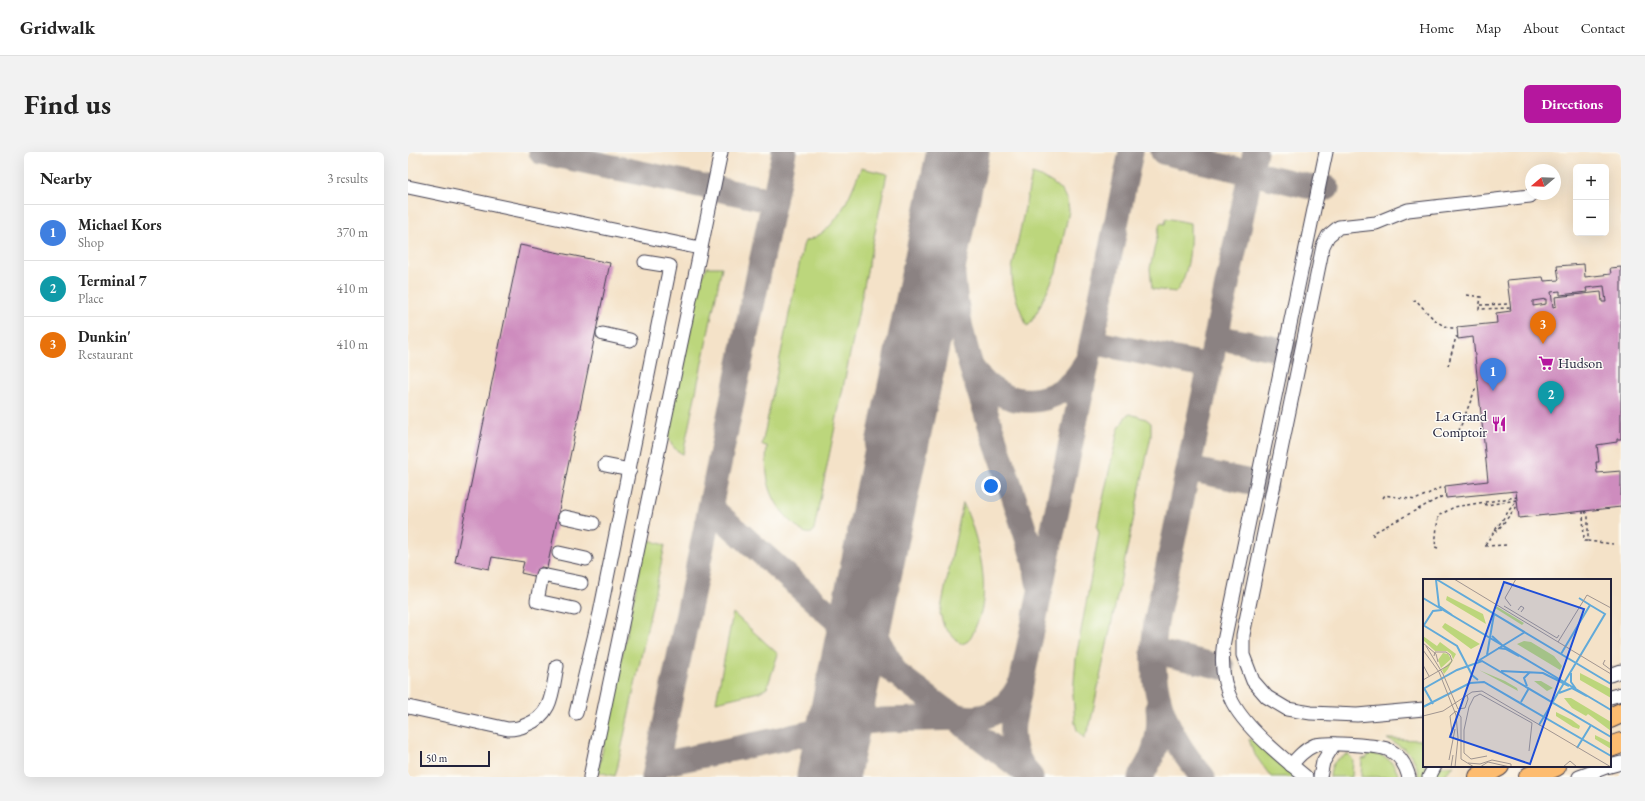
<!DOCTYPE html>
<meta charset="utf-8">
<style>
body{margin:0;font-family:"EB Garamond",serif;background:#f2f2f2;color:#222}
.controls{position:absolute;right:12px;top:12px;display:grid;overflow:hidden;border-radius:6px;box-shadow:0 4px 16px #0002}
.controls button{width:36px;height:36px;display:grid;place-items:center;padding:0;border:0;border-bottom:1px solid #e0e0e0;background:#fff;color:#222;font:20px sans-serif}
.compass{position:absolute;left:1117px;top:12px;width:36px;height:36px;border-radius:50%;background:#fff;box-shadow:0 4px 16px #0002;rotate:251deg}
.scale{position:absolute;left:12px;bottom:10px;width:70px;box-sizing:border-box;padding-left:4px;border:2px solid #22223b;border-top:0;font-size:11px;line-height:14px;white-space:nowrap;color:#22223b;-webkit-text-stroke:3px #fdfcf7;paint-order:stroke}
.you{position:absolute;left:583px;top:334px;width:14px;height:14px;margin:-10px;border:3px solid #fff;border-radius:50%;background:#1a73e8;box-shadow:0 0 0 6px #1a73e833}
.badge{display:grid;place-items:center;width:26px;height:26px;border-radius:50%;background:#b5179e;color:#fff;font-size:13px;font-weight:700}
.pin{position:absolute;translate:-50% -33px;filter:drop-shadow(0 1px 2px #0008)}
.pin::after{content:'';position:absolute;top:21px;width:14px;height:12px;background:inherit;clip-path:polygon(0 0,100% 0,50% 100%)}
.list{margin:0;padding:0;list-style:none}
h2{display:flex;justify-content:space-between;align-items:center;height:52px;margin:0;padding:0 16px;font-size:17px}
h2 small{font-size:13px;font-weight:400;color:#767676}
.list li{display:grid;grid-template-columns:26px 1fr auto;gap:12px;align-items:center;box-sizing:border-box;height:56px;padding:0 16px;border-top:1px solid #e0e0e0}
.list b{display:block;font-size:15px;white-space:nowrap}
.list p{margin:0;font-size:13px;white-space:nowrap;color:#767676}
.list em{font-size:13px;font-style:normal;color:#767676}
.map{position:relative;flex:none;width:1213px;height:625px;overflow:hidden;border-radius:6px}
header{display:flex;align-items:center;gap:24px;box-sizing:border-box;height:56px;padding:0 20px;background:#fff;border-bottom:1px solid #e0e0e0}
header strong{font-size:19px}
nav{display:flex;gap:22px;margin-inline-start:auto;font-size:14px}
.intro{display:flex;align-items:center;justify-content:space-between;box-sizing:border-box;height:96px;padding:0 24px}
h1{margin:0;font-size:28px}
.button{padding:10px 18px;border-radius:6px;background:#b5179e;color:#fff;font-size:14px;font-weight:700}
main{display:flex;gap:24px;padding:0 24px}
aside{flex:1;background:#fff;border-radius:6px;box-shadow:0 4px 16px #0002}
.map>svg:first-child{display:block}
.green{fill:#bcd67b;stroke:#6f7c5b}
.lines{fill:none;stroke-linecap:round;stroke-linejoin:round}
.taxiway{stroke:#8b8282;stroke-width:25}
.runway{stroke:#8b8282;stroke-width:63}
.building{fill:#ce8cbe;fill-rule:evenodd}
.minor-casing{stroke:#423f50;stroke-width:15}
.highway-casing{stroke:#423f50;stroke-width:22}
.path{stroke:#423f50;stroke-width:1.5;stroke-dasharray:3 3;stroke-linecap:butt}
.minor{stroke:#fff;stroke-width:13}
.highway{stroke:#fdbc70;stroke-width:20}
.labels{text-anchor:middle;stroke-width:3;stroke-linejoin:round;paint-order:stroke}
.poi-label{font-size:14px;fill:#22223b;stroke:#fdfcf7;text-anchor:start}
.inset-river{fill:none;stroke:#62aad9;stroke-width:2}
.inset-road{fill:none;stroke:#a09590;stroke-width:1}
.view{fill:#1d4ed8;fill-opacity:0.15;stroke:#1d4ed8;stroke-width:2}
.inset-edge{fill:none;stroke:#22223b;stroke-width:2}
</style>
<header>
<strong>Gridwalk</strong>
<nav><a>Home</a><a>Map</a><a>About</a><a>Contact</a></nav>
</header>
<div class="intro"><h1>Find us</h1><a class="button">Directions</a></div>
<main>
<aside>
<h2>Nearby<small>3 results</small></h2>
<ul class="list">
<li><span class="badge" style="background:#3f7fe0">1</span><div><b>Michael Kors</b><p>Shop</p></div><em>370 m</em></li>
<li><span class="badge" style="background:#0f9aa8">2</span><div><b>Terminal 7</b><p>Place</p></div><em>410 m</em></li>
<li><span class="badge" style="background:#e8710a">3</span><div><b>Dunkin'</b><p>Restaurant</p></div><em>410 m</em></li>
</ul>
</aside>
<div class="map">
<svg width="1213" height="625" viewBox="0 0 1213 625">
<rect width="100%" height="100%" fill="#fdfcf7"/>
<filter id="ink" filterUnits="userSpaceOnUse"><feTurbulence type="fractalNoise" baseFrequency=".025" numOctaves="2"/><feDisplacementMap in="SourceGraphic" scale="8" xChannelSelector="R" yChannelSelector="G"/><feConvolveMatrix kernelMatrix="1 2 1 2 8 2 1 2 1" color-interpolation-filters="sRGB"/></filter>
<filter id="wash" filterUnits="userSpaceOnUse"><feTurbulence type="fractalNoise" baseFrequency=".012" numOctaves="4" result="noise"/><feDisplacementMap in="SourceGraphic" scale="16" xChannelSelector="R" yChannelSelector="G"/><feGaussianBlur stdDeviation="0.9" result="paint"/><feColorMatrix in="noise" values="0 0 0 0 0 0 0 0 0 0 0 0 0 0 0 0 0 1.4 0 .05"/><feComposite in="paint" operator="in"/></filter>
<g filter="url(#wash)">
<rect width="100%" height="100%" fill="#f4e2c8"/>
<g class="green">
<path d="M453,16L479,22L406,377L404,381C396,383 391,377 386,372C361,350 356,325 359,294L354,293L395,94L397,89C429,81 442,43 453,16Z"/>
<path d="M624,22C642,27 660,38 661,59L648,120L630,158L622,172L619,174C611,155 603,138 604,117Z"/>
<path d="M758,66L782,71C783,93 782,121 768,140L744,137L742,116L752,71L757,72Z"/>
<path d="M299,115H314L275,302C265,297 261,291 260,280L293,126Z"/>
<polygon points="722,262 738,267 743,271 743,284 682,573 676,586 669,578 667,571 665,542 668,506 691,381 689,375 710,278 718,264"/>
<path d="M555,351C568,379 580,424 574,455C573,462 570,469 567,476C564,484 562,491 552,492L536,475L532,461Z"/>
<polygon points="238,387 257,393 209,617 207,624 190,620"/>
<polygon points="325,461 370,502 359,536 351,540 308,550"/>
<polygon points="841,587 850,590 890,625 863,625 845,600"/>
<path d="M979,587L1016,588V614H1046L1038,621L1040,625H1011C1006,600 1000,599 979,587Z"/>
<path d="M960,601C979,605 984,606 991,625H953L954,607L959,606Z"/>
<path d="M940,602L945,608L944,625H922C923,610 927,608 940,602Z"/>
</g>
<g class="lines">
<g class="taxiway">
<polyline points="133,0 366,49"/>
<path d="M552,0C542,50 541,100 548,150C554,190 567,227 579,264C595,312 611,360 626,408L630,430"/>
<polyline points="755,0 899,34 919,36"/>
<polyline points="808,185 884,200"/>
<polyline points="684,190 802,214"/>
<path d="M565,217C593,260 653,259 677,212"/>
<polyline points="781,317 857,333"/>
<path d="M481,339C477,360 473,381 468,402C466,417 462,432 462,448C462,470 471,493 483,511"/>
<polyline points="303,356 485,519 615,618"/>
<polyline points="745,499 814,515"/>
<path d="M541,560C571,574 597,561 611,534"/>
<path d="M405,580C417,574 425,566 431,555L449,474"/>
<polyline points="249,613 449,571 475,568 554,566"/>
<polyline points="246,625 376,0"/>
<path d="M623,625C609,610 603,591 605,571L723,0"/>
<path d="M732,625C747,604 753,582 750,556"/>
<path d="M795,625C754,579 739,532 748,470L847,0"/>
</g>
<polyline class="runway" points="420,625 550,0"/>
</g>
<g id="blocks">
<g class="building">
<polygon points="112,93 202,111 139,416 133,415 130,425 113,421 116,410 103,408 84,405 81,417 47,410"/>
<path d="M1176,112L1177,125L1203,122L1202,116L1213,115V287H1209V290L1189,293L1191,310H1188L1189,321L1213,319V355L1111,366L1108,339L1038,346L1037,334L1080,329L1065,185L1050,187L1049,175L1089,171L1088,161L1103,159L1099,128L1135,125L1136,129L1151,128L1149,114ZM1196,134L1198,150H1194L1193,140L1147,145L1148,154L1145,155L1143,140L1152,139V143L1179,140L1178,136ZM1138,147V152L1125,154V149Z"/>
</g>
</g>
</g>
<g filter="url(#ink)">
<use href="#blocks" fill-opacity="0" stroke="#423f50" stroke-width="1"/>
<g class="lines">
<g class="minor-casing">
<g id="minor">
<polyline points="0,35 292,96"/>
<polyline points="195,182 222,188"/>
<polyline points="197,313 222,318"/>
<polyline points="157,365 185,371"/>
<polyline points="151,401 178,407"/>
<polyline points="166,457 129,449 134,423 173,431"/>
<polyline points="1202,523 1213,519"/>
<polyline points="1202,545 1213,542"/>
<path d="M0,555L100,577C107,577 112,576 118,573C145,563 144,539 149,514"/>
<polyline points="1016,557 949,563 903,561 879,557 859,545 845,529 835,503 835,483 915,94 920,84 931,75 968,71 1000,58 1122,44"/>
<polyline points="168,561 192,461 262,114 237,110"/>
<path d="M883,613C890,605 897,597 907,593C917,590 972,593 981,598C992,603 998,614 1001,625"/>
<polyline points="1202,614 1213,611"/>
<polyline points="182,625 313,0"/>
<path d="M898,625C887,616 876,607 865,597C830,566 808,539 816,489L918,0"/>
<polyline points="912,625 915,610 926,592"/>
<polyline points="1021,625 1027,614"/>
<polyline points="1171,625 1201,614"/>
</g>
</g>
<g class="highway-casing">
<g id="highway">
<polyline points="1202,566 1213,561"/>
<polyline points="1202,595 1213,591"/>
<polyline points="1071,625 1091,614"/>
<polyline points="1121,625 1148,614"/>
</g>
</g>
<g class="path">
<polyline points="1059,143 1073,145 1071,157 1103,156"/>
<path d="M1005,149L1008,148C1018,159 1032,178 1049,176"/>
<polyline points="1072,153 1102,152"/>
<polyline points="1040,214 1048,185 1050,185"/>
<polyline points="1050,285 1050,281 1067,238 1070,237"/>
<polyline points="975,346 977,343 1007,348 1032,336 1037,336"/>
<polyline points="1077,351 1078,353 1109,348"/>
<polyline points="1175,359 1176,389 1180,389"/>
<polyline points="1177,359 1180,365 1180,389 1205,392"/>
<polyline points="1087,378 1089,379 1110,353"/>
<polyline points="965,384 965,381 1033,345 1038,344"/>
<polyline points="1098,393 1076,394 1107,350 1110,350"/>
<polyline points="1030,396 1027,395 1030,364 1046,355 1109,345"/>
</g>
<use href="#minor" class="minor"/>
<use href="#highway" class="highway"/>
</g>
</g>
<defs>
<g id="supermarket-bare" transform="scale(1.2)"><path d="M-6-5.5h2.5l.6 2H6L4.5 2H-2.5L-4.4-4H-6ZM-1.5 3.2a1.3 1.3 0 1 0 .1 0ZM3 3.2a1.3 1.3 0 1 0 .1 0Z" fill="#b5179e" stroke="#fdfcf7" stroke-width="2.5" paint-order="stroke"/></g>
<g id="restaurant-bare" transform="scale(1.2)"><path d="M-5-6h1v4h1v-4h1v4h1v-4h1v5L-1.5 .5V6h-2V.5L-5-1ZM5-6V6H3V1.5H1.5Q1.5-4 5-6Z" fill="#b5179e" stroke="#fdfcf7" stroke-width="2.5" paint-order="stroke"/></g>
</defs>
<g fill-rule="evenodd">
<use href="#supermarket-bare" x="1138" y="211"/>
<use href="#restaurant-bare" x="1091" y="272"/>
</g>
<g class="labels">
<g class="poi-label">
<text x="1150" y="216">Hudson</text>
<text x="1079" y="269" text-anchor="end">La Grand<tspan x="1079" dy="16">Comptoir</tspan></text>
</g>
</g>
<g transform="translate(1015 427)">
<rect width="188" height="188" fill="#f4e2c8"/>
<path d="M24,17L60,35L63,45L23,21ZM73,27L101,44L99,46L72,29ZM22,44L57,65L48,70L21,50L19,48ZM0,57L14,67L17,63L33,75L25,90L21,95L19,91L30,80L28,75L24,72H12L0,61ZM101,62L108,63L131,77L139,87L137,91L94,65ZM20,74L25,75L28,80L18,89L15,81ZM56,91L82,102L94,109L95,112ZM157,94L188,110V119L157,101ZM111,102H118L130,109L124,112ZM141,119H148L188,143V152L165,135L163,137L149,129ZM133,133L149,141L157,147L156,150L150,148L133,137ZM172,156L188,164V170L172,160Z" fill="#bcd67b"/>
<path class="inset-river" d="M13,0L188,105M13,1L16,27L29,36M0,19L188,131M0,46L34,67L49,96L55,101M1,46L10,32L19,31M69,57L80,67M75,69L83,70L96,77M138,75L167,26L156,19M64,76L71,35M55,82L102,53M78,92L120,94L146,107M148,94V103L153,110M104,107L101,99L107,93M1,109L10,125M0,110L34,91L59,82L188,158M136,114L149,109L164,117M98,123L106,109M0,128L47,104L61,103L188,177M116,146L182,35L167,26M154,169L168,146"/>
<path class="inset-road" d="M31,0L188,95M81,27L134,59L136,56M88,27L82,19L93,0M95,31L98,27L101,29L98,33M135,63L164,16L188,29M0,64L13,75L15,83M3,67L20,95L35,130L42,129L45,120L44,116M0,71L16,93L33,136L35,159L32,188M182,81L180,85L188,91M0,86L6,97M0,101L26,86L29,82L27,76L23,73H12L11,77M0,137L20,132L49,113L59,112L188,188M29,154L27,137L33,132L38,138V180L51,188M64,177L48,180L41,174V151L46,128L51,118L57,115L109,144L106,172M26,181L32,150M45,184L57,185L69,181L88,185V188M28,188L30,176M57,188L65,183L87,188M140,188L147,182L154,188"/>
<path class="view" d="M81,3L161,30L107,185L27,158Z"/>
<rect width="188" height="188" class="inset-edge"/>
</g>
</svg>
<div class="controls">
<button>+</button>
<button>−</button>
</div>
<svg class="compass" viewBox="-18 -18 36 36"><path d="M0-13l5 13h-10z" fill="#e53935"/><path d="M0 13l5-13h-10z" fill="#767676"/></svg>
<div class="scale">50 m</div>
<div class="you"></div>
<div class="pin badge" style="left:1085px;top:239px;background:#3f7fe0">1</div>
<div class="pin badge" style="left:1143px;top:262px;background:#0f9aa8">2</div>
<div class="pin badge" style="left:1135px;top:192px;background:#e8710a">3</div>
</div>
</main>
